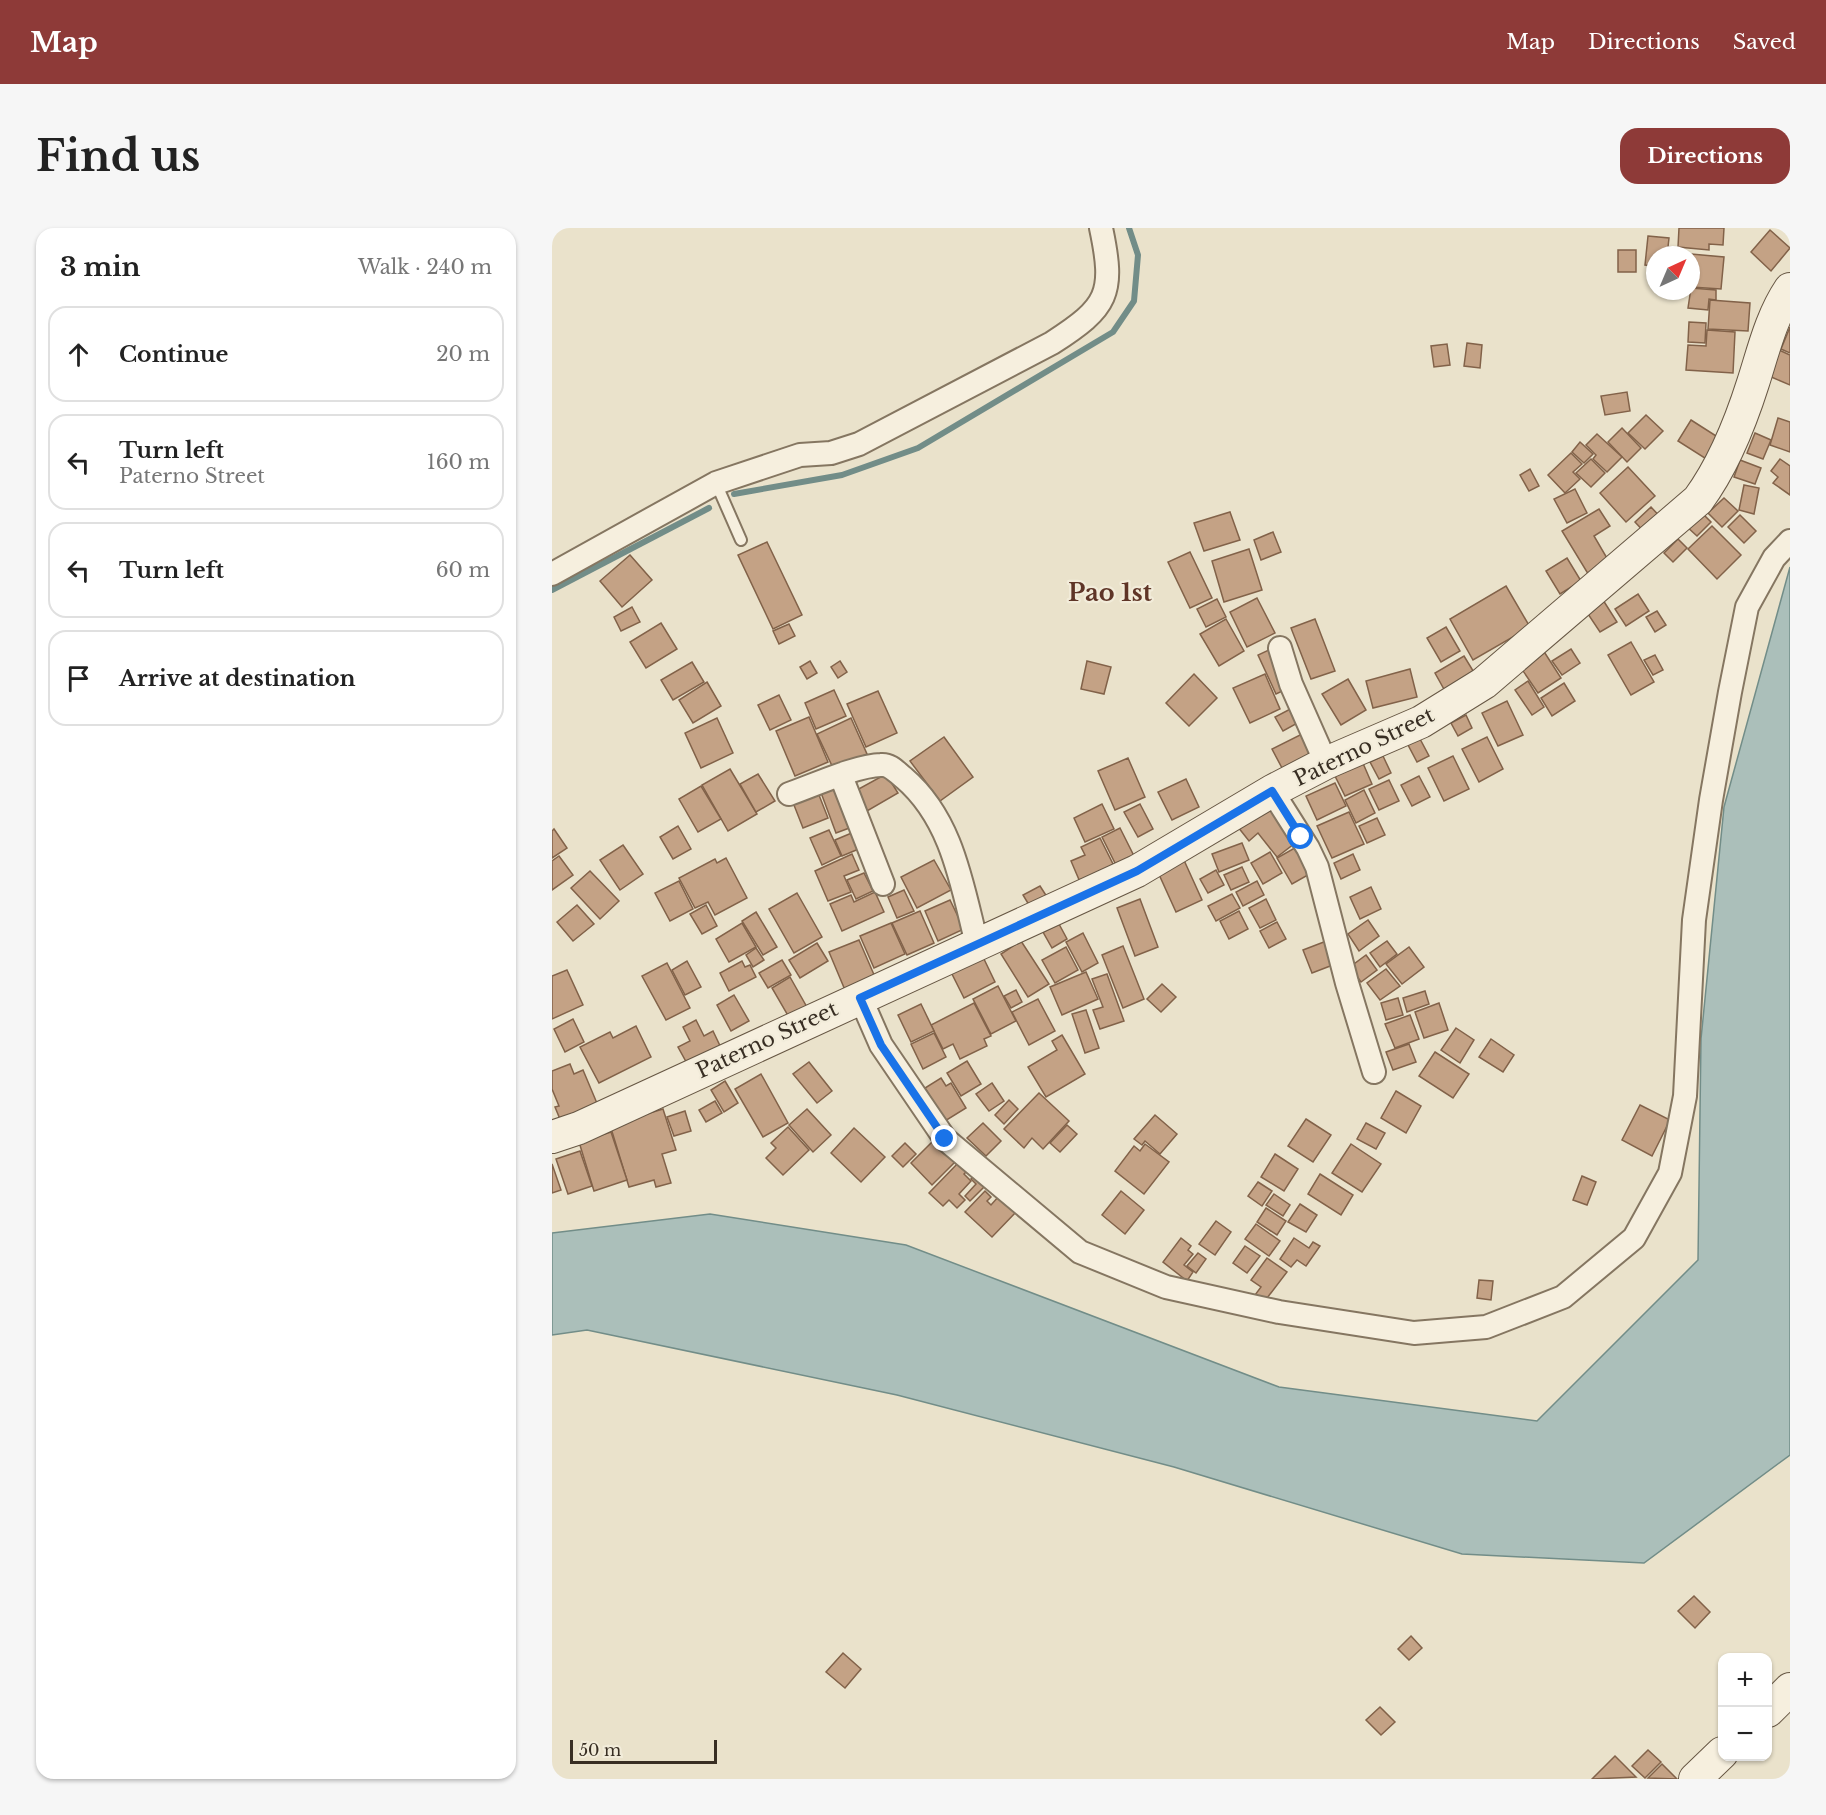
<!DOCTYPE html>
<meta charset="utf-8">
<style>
body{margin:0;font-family:"Libre Baskerville",serif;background:#f6f6f6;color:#222}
.controls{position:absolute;right:18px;bottom:18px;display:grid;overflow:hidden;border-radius:12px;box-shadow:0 2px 4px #0004}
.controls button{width:54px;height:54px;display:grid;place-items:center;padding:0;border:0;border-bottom:2px solid #e0e0e0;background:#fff;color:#222;font:30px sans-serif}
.compass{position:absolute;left:1094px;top:18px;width:54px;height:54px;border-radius:50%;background:#fff;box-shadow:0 2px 4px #0004;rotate:44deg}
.scale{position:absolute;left:18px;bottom:15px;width:147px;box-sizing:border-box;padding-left:6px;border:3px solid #382e23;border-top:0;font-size:16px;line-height:21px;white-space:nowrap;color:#382e23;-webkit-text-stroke:4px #f2ecda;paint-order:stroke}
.stop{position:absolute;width:18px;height:18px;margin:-14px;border:4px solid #1a73e8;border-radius:50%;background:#fff}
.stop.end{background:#1a73e8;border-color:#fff;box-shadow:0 2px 6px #0008}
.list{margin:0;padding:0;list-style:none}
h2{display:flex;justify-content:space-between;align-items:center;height:78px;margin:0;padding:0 24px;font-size:26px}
h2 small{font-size:20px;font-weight:400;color:#767676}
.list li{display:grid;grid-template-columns:39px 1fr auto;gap:18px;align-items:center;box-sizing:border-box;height:96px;margin:0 12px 12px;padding:0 12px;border:2px solid #e0e0e0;border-radius:18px}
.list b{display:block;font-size:22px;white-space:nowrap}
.list p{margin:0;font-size:20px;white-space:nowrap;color:#767676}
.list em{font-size:20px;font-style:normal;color:#767676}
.icon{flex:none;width:33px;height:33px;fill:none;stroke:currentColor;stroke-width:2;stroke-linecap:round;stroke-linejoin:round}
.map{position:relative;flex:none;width:1238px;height:1551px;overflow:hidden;border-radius:18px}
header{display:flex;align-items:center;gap:36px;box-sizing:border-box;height:84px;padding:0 30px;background:#8e3a38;color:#fff}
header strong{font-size:28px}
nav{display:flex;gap:33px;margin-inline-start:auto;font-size:21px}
.intro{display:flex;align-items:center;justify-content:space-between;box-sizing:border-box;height:144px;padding:0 36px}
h1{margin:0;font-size:42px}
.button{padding:15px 27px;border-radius:18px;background:#8e3a38;color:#fff;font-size:21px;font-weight:700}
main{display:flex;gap:36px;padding:0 36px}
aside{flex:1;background:#fff;border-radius:18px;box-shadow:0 2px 4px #0004}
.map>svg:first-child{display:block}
.water{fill:#abbfba;stroke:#728d88;stroke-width:1.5}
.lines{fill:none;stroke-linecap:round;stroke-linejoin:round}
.stream{stroke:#728d88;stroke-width:6}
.building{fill:#c4a285;stroke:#826249;stroke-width:1.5}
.lane-casing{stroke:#857661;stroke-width:14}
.street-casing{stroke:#857661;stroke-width:26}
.secondary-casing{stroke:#675744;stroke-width:34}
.lane{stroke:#f6efde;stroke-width:10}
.street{stroke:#f6efde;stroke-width:22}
.secondary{stroke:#f6efde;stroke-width:32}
.route{stroke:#1a73e8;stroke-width:8}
.labels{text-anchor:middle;stroke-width:4.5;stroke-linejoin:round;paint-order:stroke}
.street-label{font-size:21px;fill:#382e23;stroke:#f2ecda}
.quarter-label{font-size:24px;font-weight:bold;fill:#5f3527;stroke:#f2ecda}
</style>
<header>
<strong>Map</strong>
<nav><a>Map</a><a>Directions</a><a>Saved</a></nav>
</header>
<div class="intro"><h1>Find us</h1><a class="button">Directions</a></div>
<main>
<aside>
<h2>3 min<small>Walk · 240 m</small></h2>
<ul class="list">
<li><svg class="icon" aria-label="ahead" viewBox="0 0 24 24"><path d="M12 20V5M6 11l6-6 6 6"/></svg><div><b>Continue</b></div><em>20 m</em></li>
<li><svg class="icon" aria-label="left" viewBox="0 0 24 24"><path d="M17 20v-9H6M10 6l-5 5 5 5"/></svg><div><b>Turn left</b><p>Paterno Street</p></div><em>160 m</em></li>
<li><svg class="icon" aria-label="left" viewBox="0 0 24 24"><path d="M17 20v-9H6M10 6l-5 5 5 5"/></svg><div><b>Turn left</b></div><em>60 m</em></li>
<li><svg class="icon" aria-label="arrive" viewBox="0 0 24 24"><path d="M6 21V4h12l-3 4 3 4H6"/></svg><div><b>Arrive at destination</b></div></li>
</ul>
</aside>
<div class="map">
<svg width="1238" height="1551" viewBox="0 0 1238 1551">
<rect width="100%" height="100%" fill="#eae2cb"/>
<polygon class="water" points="1238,339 1238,1227 1092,1335 910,1326 622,1239 345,1167 35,1102 0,1107 0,1005 158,986 354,1017 727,1159 985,1193 1146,1032 1149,811 1172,579"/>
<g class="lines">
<g class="stream">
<polyline points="182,266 290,247 366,220 561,104 582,73 586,27 577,0"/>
<polyline points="0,362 157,280"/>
</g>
</g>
<g class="building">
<polygon points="1127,0 1172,0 1171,17 1157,16 1157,22 1126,19"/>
<polygon points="1218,2 1238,20 1219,43 1199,24"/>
<polygon points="1096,8 1117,10 1116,19 1125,20 1125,27 1103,27 1103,38 1093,37"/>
<rect x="1066" y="22" width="18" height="22"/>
<polygon points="1139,26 1172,29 1169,61 1139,59"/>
<polygon points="1139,60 1164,62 1164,72 1157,71 1156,82 1136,80"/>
<polygon points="1158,72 1198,75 1196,103 1156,101"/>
<polygon points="1137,94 1154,95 1153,115 1136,114"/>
<polygon points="1238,99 1238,125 1229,121"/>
<polygon points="1155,102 1183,104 1181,145 1134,142 1136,117 1154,118"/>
<polygon points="915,115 930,117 928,140 912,138"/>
<polygon points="895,116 898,137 882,139 879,118"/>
<polygon points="1227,122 1238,127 1238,157 1217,148"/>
<polygon points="1075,164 1078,183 1053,187 1049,168"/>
<polygon points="1094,187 1111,203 1093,221 1076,205"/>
<polygon points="1226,190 1238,194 1238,224 1218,217"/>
<polygon points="1139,192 1172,213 1159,234 1126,213"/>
<polygon points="1070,200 1089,220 1075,234 1056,214"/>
<polygon points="1203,205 1219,212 1211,231 1195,225"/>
<polygon points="1045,206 1070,229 1055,244 1041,231 1044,227 1034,217"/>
<polygon points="1028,214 1041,226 1032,235 1020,224"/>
<polygon points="1019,225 1030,236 1021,244 1028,251 1013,265 996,247"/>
<polygon points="1039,231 1053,245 1039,259 1024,245"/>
<polygon points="1228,231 1238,238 1238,267 1221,255 1226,249 1219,243"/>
<polygon points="1188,232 1209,240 1203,256 1182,249"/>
<polygon points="1076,239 1103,268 1074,294 1048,265"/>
<polygon points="978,241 987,258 977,263 968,247"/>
<polygon points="1192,257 1207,260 1202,286 1187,282"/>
<polygon points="1023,261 1035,285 1015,295 1002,271"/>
<polygon points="1172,270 1186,283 1170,299 1156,285"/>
<polygon points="1099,279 1112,293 1096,308 1083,294"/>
<polygon points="1047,281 1058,298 1042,308 1059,337 1038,349 1010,303"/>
<polygon points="1147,282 1159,294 1145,308 1133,297"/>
<polygon points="678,284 688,312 652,323 642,295"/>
<polygon points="1188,287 1204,303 1192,315 1176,299"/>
<polygon points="1160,298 1189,327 1165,351 1136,321"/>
<polygon points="721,304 729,324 709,332 702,312"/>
<polygon points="1126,311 1135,320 1121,334 1112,325"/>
<polygon points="215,314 250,387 221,401 186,327"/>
<polygon points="697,321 710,362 672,374 660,333"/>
<polygon points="638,324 660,370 638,380 616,334"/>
<polygon points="78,327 100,352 70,379 48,353"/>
<polygon points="1015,330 1029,353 1008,366 994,343"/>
<polygon points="954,358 978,399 921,432 898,391"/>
<polygon points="1086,366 1097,383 1074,398 1063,381"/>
<polygon points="705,370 723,405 695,419 678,384"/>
<polygon points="665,371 674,389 654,399 645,381"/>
<polygon points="1051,372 1065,394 1048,404 1034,383"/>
<polygon points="80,379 88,394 69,403 62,389"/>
<polygon points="1105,383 1114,397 1103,404 1094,389"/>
<polygon points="674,391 692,423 667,438 648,406"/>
<polygon points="763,391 783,443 759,451 739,400"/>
<polygon points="109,395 125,421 94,440 78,414"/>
<polygon points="237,396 243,408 227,416 221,403"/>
<polygon points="894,399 908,423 889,434 875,410"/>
<polygon points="1079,414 1102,454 1079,467 1056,427"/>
<polygon points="989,419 1009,450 986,465 965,434"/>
<polygon points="721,420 739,459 724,466 706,427"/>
<polygon points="1019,421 1028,435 1010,447 1000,433"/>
<polygon points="1103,427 1111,442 1101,447 1092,432"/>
<polygon points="912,428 923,446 893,463 883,445"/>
<polygon points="258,433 265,445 255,451 248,439"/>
<polygon points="288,433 295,444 286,450 279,439"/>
<polygon points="535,433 559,439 552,466 529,461"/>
<polygon points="140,434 152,454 121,472 109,452"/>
<polygon points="858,441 865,469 821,480 814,453"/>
<polygon points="642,446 665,470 637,498 614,475"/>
<polygon points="713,446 728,481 698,495 681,460"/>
<polygon points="796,451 814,482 789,497 770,466"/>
<polygon points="976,453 992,479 980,487 963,462"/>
<polygon points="155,454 169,478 141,495 127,472"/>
<polygon points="1012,455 1023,473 1000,488 989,470"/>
<polygon points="282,462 294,488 264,501 253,475"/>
<polygon points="326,463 345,505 314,519 295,476"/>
<polygon points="227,467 239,492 218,502 206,477"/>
<polygon points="955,473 971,507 946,518 930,485"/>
<polygon points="744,478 751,492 731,503 723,489"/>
<polygon points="914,487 920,500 906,508 899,495"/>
<polygon points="257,489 276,534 243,548 224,503"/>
<polygon points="165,490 181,525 149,540 133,505"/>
<polygon points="299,490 315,526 282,542 265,506"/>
<polygon points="752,505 761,525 730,540 720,521"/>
<polygon points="392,509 421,549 388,573 358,533"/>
<polygon points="867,509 877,528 865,534 855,515"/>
<polygon points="935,509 951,541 927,554 910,521"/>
<polygon points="831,528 839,545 827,551 818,534"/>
<polygon points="901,528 917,561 892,573 876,540"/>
<polygon points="576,530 593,569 563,582 546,543"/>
<polygon points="810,533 820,556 793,568 782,546"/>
<polygon points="178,541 205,586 176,603 150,557"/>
<polygon points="206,546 223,573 204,584 188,556"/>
<polygon points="334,546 346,565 315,583 303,563"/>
<polygon points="867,548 878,569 860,578 849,557"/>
<polygon points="634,551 647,579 620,592 606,564"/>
<polygon points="837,552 847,573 827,582 817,561"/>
<polygon points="783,555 794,578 765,592 754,568"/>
<polygon points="284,556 300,599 284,605 268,562"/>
<polygon points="149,558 169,591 146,604 127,571"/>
<polygon points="265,562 276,590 251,600 240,572"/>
<polygon points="812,562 823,585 804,595 793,572"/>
<polygon points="717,574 747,612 725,629 706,605 697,613 686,599"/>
<polygon points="550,576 562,601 533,614 522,590"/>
<polygon points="588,576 601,601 586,609 572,584"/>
<polygon points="797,584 812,616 780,630 765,598"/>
<polygon points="825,590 833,607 815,615 807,598"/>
<polygon points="126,598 139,621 121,631 108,609"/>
<polygon points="568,600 582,628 564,637 550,609"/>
<polygon points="2,601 15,620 0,630 0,603"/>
<polygon points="277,602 289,628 270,637 258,610"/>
<polygon points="302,604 309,620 290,628 283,612"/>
<polygon points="548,610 562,638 528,654 519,633 533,627 529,619"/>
<polygon points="690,615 697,632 667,644 660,626"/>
<polygon points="71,617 91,646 68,662 48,632"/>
<polygon points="748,617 763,643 740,656 725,630"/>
<polygon points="718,624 730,645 711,656 699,635"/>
<polygon points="300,626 307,642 292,648 299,664 276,673 263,643"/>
<polygon points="801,626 808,642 789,651 782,635"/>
<polygon points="7,628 21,647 0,662 0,633"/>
<polygon points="174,630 195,670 163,687 156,674 143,680 127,650 163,631 165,635"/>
<polygon points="631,630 650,672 624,684 605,642"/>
<polygon points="382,632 399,662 365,680 349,649"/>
<polygon points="690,639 697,654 679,662 672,647"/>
<polygon points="664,642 672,657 656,665 648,651"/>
<polygon points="38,643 67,673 48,691 19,660"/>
<polygon points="312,645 321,663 304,671 295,652"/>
<polygon points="127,653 141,681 118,693 103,665"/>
<polygon points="705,653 712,667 691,678 684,664"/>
<polygon points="488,658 497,672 480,682 471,667"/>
<polygon points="819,659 829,681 808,691 798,669"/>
<polygon points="352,662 362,683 345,690 336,669"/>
<polygon points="323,664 332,684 290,703 278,676 299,667 302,674"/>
<polygon points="245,665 270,709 242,725 217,681"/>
<polygon points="680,666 688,680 664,693 656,678"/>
<polygon points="588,671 606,719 583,728 565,680"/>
<polygon points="714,671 724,692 708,700 697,680"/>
<polygon points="398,672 412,701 386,713 373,683"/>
<polygon points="25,677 42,696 21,713 5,694"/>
<polygon points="154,677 165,698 150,706 138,686"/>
<polygon points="368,683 382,715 355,727 340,695"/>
<polygon points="687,683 696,701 677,711 668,693"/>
<polygon points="204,684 225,719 211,727 190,693"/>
<polygon points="816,692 827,708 807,723 796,706"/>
<polygon points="725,694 734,711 717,720 708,703"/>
<polygon points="190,695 204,719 177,734 164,711"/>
<polygon points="339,695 353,726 322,740 308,708"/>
<polygon points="507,696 515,711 500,720 491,704"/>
<polygon points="531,705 546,735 530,744 514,714"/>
<polygon points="307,712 323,749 293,762 277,724"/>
<polygon points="777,712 786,735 760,745 751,722"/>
<polygon points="469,713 497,756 476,769 449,726"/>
<polygon points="835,713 845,726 828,739 818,725"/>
<polygon points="265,715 276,733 248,750 237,732"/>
<polygon points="571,718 592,771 571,780 550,727"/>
<polygon points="514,719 526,742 503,755 490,732"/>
<polygon points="857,719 872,739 850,756 834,736"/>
<polygon points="204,720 212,732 201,739 194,727"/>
<polygon points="814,727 825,742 809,754 798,739"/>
<polygon points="431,729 443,754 412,770 399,744"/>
<polygon points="230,732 239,747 216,760 207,745"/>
<polygon points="135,733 149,759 133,767 120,742"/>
<polygon points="190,733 193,739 198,737 204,749 177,763 168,745"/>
<polygon points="115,735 138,780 114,792 90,748"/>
<polygon points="834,741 848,758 828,772 815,755"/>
<polygon points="15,742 31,777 0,791 0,748"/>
<polygon points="534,744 546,771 510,787 498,759"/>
<polygon points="555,746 572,793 548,801 541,782 551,779 540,751"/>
<polygon points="238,749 256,781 238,791 220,760"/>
<polygon points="610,756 624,769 609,784 595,771"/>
<polygon points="446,758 464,793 439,806 421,771"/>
<polygon points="464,762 470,774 459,780 452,768"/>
<polygon points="873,763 877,776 855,784 851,770"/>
<polygon points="182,767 197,793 179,803 165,777"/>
<polygon points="846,770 851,787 834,792 829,775"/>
<polygon points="486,771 503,803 477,817 460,784"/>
<polygon points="422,775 439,808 432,811 435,818 408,831 401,816 391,821 379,797"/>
<polygon points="887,775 896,802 872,810 863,784"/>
<polygon points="369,776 382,803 359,814 346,787"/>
<polygon points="534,782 547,820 533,825 520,786"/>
<polygon points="858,787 867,811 843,820 833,796"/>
<polygon points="21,791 32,814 13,824 2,801"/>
<polygon points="144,792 152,808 161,803 170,822 137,839 126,819 138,813 131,799"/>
<polygon points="84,798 99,829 47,855 28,819 58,804 61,810"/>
<polygon points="904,800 922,812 908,835 889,822"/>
<polygon points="382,805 394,829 371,841 359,816"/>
<polygon points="510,807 533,846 494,869 476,839 505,822 500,813"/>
<polygon points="939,811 962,827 951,844 927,829"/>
<polygon points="857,816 864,834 841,842 834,824"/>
<polygon points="883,824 917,846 901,870 867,848"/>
<polygon points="415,833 429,856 409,868 395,845"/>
<polygon points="257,834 280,863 265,875 241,846"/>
<polygon points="18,836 22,846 31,842 47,880 10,896 3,879 7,878 0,861 0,843"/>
<polygon points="209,846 236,895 211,909 183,861"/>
<polygon points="389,850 394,858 399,855 414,880 393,893 373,860"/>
<polygon points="173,853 186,875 172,884 159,862"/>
<polygon points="440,855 452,873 437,883 424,866"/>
<polygon points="844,863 869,878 854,905 829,890"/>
<polygon points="487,865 517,893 491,921 480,910 472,920 452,901"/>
<polygon points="457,872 466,881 452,896 443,887"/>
<polygon points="163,873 170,885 154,894 147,882"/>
<polygon points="1088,877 1118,892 1100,928 1070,912"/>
<polygon points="111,881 124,922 110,926 119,955 104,959 102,952 77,959 58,897"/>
<polygon points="255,881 279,907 261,924 237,897"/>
<polygon points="133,883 139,903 122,908 115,889"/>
<polygon points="603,887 625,906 608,926 593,913 590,917 582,911"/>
<polygon points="754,891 779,907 761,934 736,918"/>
<polygon points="431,895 449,913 434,928 415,910"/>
<polygon points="814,895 833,905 824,921 805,911"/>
<polygon points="515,897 525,906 508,924 498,915"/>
<polygon points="236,899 257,922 231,947 214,930 224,920 219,915"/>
<polygon points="302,900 333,929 309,954 279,925"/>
<polygon points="59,904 75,952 42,963 27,914"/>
<polygon points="381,913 403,934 380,957 359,935"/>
<polygon points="353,915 364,926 351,939 340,928"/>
<polygon points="593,916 617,934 592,966 563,943 582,918 588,923"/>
<polygon points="799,916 829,936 810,964 780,945"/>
<polygon points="28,923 40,958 16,966 4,931"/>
<polygon points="723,926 746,941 732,963 709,949"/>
<polygon points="408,933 417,941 412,946 419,953 407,966 413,972 405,980 397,972 391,978 377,965"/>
<polygon points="0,936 9,962 0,965"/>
<polygon points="426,943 437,954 418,973 413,968 424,956 419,951"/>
<polygon points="768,946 801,967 789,987 756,966"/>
<polygon points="1030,948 1044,954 1035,977 1021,972"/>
<polygon points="706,954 720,963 710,978 696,968"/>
<polygon points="433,963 439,969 435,973 439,977 447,968 464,984 440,1009 413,984"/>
<polygon points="569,963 592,982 573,1006 550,987"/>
<polygon points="722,966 738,977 731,988 714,977"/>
<polygon points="748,976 765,987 754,1004 736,994"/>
<polygon points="714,980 734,993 725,1007 705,994"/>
<polygon points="664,993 679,1004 663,1027 647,1016"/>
<polygon points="704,996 728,1013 717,1028 693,1011"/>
<polygon points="629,1010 639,1018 636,1022 641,1026 632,1037 641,1044 635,1053 611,1034"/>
<polygon points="742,1010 757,1020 761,1014 768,1018 754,1038 745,1032 739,1039 728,1031"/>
<polygon points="693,1018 708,1028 695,1045 681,1035"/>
<polygon points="646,1025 654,1031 644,1045 635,1038"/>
<polygon points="715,1030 735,1044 712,1074 703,1067 709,1059 699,1052"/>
<polygon points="927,1052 941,1053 939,1072 925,1070"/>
<polygon points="1142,1368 1158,1384 1143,1400 1126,1383"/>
<polygon points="859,1408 870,1420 857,1432 846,1421"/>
<polygon points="291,1425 309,1441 293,1460 274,1444"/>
<polygon points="828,1479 843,1494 829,1507 814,1492"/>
<polygon points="1096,1522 1109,1534 1093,1550 1080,1538"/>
<polygon points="1063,1528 1084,1549 1040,1551"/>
<polygon points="1110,1536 1125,1551 1096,1550"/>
</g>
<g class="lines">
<g class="lane-casing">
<polyline id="lane" points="164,255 189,312"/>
</g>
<g class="street-casing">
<g id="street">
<path d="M0,346L164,255L248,227L279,225L307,216L500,115C556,79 563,66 549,0"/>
<polyline points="728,420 739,456 774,535"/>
<polyline points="289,548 331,656"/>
<polyline points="720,563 756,620 765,639 795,755 822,844"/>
<path d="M237,566C260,558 306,537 329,537C339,536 345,545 352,550C401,592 410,658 425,716"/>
<polyline points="308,769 329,817 393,911 528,1024 614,1059 727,1084 862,1105 934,1099 1011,1069 1082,1010 1118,945 1133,868 1142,692 1159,572 1178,464 1195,379 1222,330 1238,313"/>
</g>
</g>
<g class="secondary-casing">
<g id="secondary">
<path d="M0,909L27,900L585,643L720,563L774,535L869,494L932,455L1146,272C1171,238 1188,196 1201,155C1211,124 1219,89 1238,61"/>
<polyline points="1216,1483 1238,1461"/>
<polyline points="1143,1551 1170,1525"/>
</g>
</g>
<use href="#lane" class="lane"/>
<use href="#street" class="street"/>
<use href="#secondary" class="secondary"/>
</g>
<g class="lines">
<polyline class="route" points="393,911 329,817 308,770 585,643 720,563 749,609"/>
</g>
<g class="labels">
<g class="street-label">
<text transform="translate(812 519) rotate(-26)" y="7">Paterno Street</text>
<text transform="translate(215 812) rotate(-25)" y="7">Paterno Street</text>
</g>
<g class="quarter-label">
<text x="558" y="373">Pao 1st</text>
</g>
</g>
</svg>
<div class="controls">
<button>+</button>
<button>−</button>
</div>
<svg class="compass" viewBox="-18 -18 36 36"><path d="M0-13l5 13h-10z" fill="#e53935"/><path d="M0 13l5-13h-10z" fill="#767676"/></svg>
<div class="scale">50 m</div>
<div class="stop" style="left:749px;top:609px"></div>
<div class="stop end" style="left:393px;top:911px"></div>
</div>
</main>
